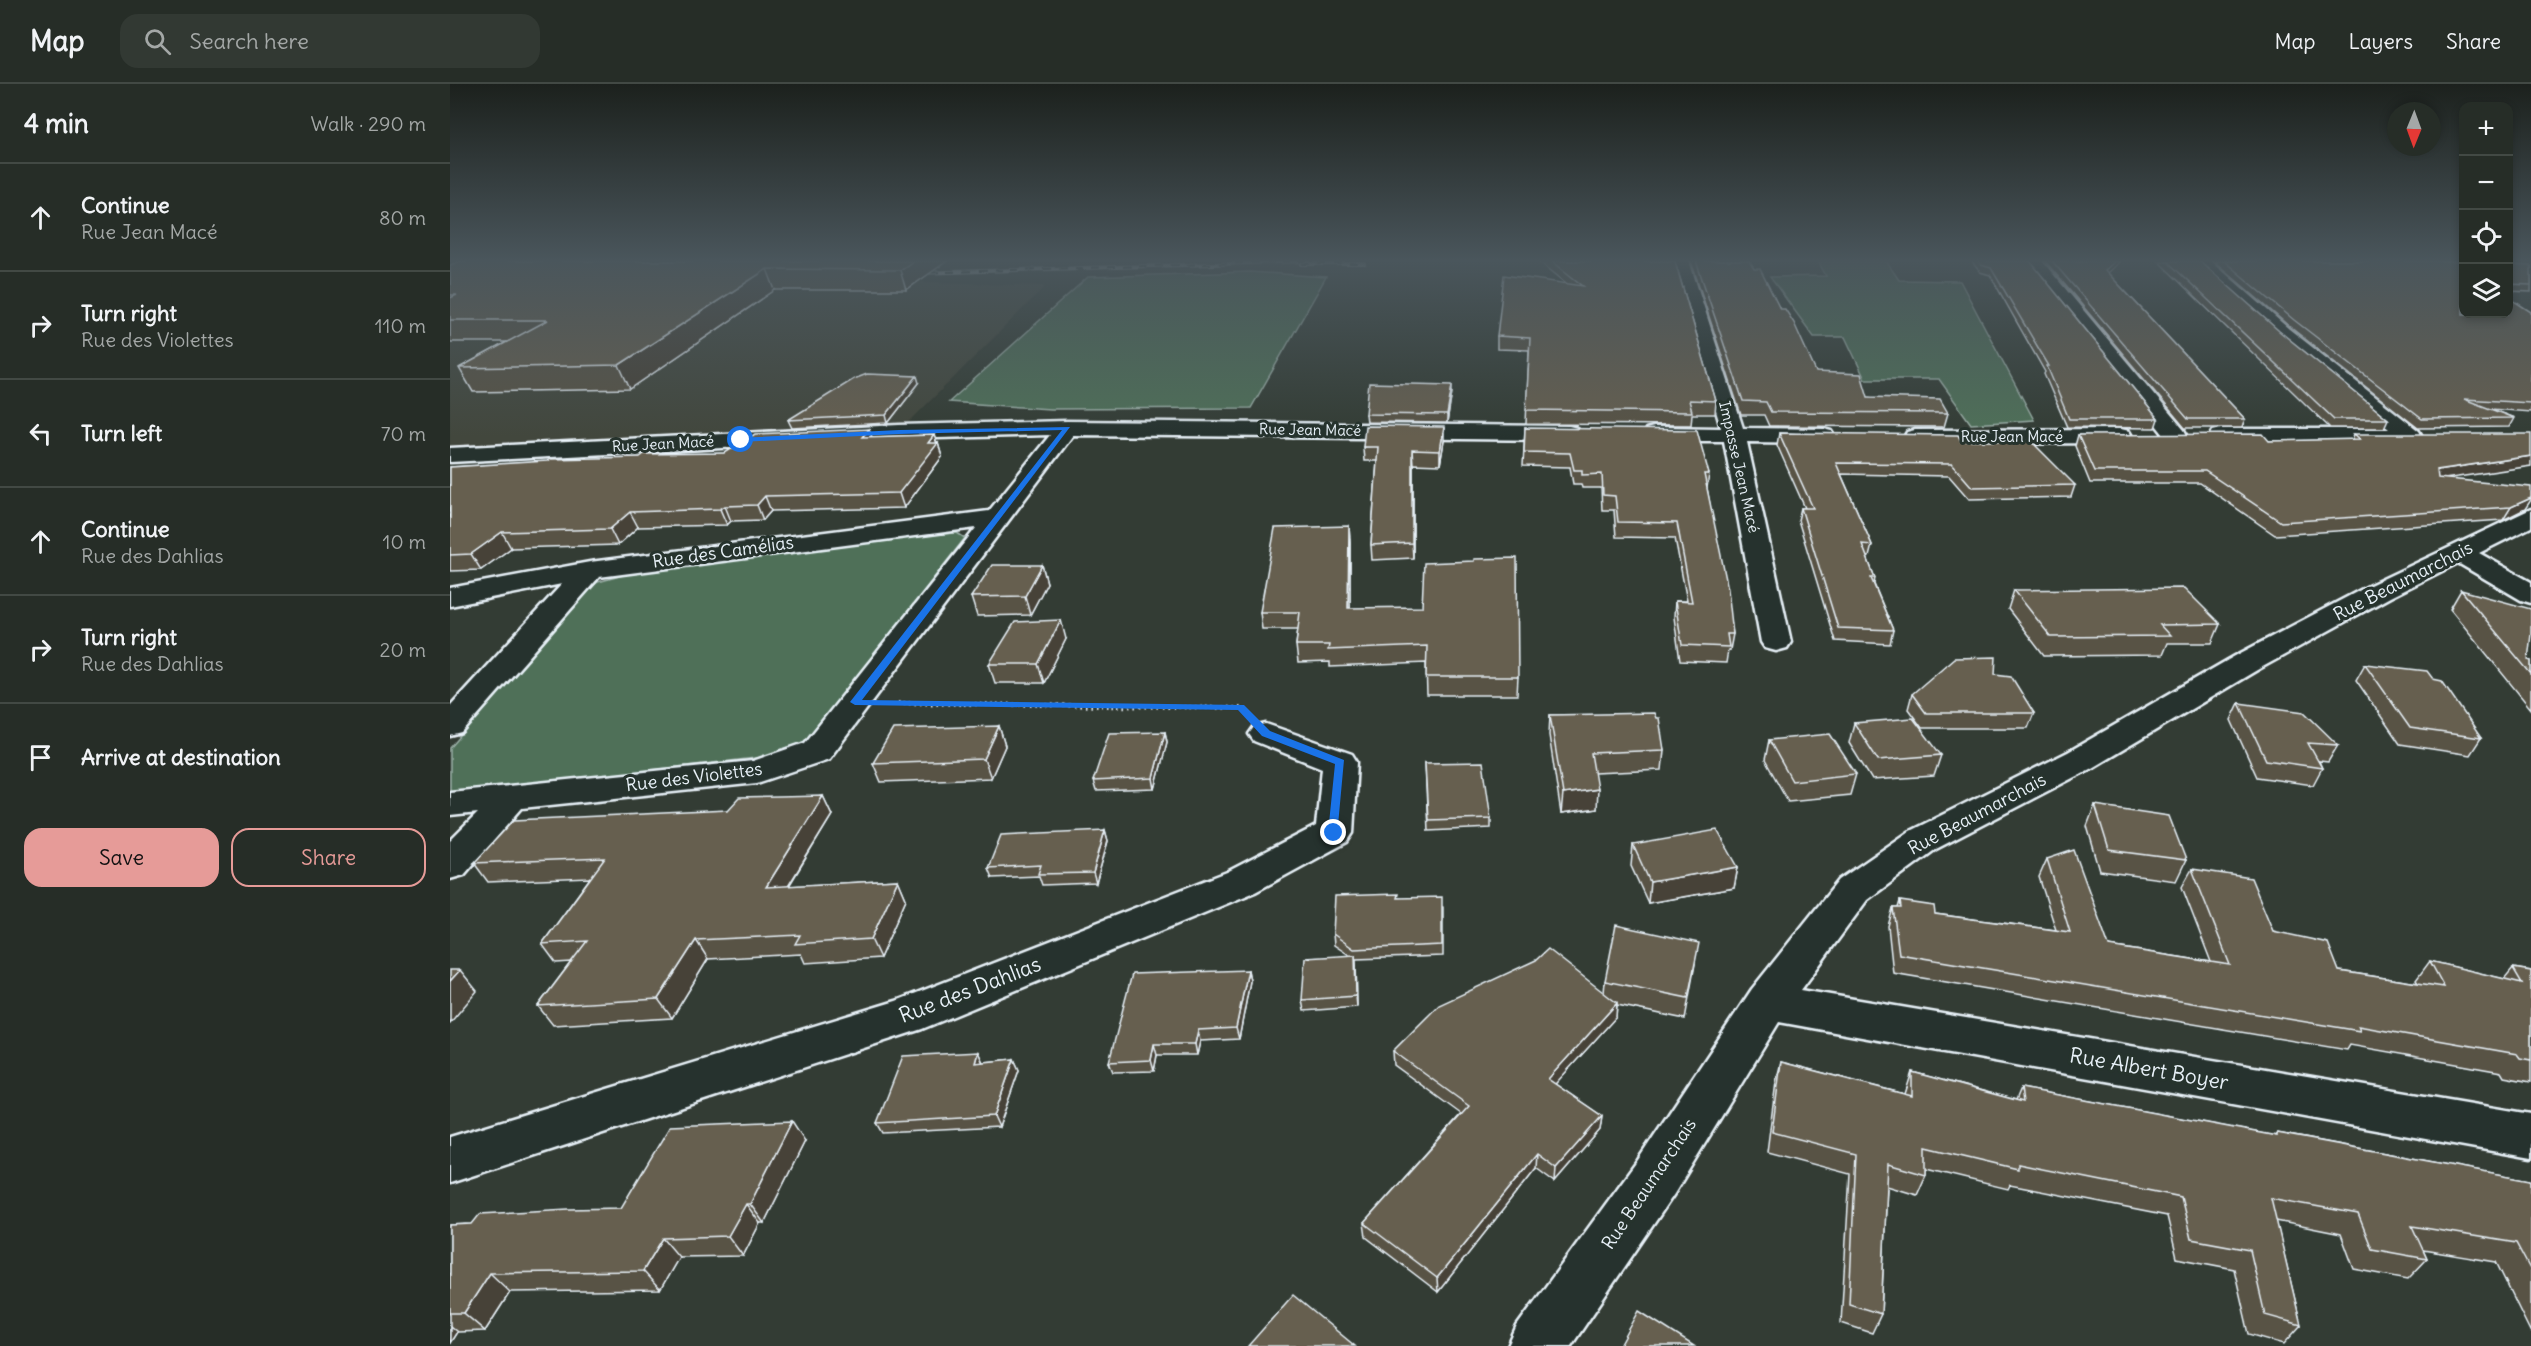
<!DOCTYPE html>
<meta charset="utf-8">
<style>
body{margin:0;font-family:Delius,sans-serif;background:#323933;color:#f1f3f6}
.controls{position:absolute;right:18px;top:18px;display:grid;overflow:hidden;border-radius:12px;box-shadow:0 3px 9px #0003}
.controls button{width:54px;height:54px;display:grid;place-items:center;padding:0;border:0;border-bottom:2px solid #424944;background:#262d27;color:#f1f3f6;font:30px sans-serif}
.compass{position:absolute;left:1937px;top:18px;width:54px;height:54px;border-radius:50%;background:#262d27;box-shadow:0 3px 9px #0003;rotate:181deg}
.stop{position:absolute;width:18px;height:18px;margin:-14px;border:4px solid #1a73e8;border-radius:50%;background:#fff}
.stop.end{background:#1a73e8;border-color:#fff;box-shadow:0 2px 6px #0008}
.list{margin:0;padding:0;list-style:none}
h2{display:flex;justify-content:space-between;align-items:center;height:78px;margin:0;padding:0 24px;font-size:26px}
h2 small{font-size:20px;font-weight:400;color:#a4a8a7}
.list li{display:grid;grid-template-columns:39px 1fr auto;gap:18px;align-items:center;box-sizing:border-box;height:108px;padding:0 24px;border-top:2px solid #424944}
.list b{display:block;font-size:22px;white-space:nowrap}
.list p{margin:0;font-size:20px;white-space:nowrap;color:#a4a8a7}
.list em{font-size:20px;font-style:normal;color:#a4a8a7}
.actions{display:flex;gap:12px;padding:18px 24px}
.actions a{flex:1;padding:14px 0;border:2px solid #e69b98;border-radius:18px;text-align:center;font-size:21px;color:#e69b98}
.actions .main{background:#e69b98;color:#111}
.icon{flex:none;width:33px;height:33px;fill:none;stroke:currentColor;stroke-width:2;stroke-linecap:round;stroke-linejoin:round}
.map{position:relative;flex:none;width:2081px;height:1262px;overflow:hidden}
header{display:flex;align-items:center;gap:36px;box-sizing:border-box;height:84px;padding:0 30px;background:#262d27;border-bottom:2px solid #424944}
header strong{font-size:28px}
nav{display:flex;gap:33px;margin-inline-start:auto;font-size:21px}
.search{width:420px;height:54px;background:#323933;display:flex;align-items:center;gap:15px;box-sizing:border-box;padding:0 21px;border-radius:18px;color:#a4a8a7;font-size:22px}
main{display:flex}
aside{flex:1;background:#262d27}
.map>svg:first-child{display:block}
.built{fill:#42463c}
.green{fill:#4f6f58;stroke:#9cb0a8;stroke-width:1.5}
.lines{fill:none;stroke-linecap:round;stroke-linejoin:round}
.minor-casing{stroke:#e8f1f8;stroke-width:5}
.path{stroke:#e8f1f8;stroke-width:4;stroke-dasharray:1.5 4;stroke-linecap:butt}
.minor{fill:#26332d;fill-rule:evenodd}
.rail-casing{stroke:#e8f1f8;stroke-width:4}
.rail{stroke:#26332d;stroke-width:2;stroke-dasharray:8;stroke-linecap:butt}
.wall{fill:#585244;stroke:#e8f1f8;stroke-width:1.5}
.shaded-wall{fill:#474237;stroke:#e8f1f8;stroke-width:1.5}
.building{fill:#665f4f;stroke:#e8f1f8;stroke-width:1.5}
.route{fill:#1a73e8}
.labels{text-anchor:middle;stroke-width:6;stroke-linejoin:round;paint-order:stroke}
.far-street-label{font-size:15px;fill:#e8f1f8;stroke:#26332d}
.street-label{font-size:18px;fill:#e8f1f8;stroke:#26332d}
.near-street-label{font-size:21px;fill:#e8f1f8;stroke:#26332d}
</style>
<header>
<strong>Map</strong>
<div class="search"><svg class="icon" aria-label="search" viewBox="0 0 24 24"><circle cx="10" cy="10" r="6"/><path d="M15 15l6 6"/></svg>Search here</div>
<nav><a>Map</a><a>Layers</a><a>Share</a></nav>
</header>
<main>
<aside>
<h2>4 min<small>Walk · 290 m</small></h2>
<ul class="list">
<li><svg class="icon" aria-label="ahead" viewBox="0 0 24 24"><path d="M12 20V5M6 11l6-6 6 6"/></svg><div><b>Continue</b><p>Rue Jean Macé</p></div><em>80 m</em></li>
<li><svg class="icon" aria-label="right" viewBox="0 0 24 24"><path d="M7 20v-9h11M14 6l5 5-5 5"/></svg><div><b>Turn right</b><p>Rue des Violettes</p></div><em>110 m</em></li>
<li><svg class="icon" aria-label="left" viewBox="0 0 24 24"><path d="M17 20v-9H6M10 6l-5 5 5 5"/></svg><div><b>Turn left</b></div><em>70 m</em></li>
<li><svg class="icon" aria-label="ahead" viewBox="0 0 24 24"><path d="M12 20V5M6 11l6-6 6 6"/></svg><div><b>Continue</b><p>Rue des Dahlias</p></div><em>10 m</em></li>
<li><svg class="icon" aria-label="right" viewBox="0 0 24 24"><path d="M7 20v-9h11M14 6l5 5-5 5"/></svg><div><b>Turn right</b><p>Rue des Dahlias</p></div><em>20 m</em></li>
<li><svg class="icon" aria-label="arrive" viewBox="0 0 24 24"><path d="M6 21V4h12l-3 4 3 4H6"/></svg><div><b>Arrive at destination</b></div></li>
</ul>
<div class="actions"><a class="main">Save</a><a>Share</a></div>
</aside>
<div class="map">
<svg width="2081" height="1262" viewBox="0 0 2081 1262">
<rect width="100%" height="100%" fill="#333c34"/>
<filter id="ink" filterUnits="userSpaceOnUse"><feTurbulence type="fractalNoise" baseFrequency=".0167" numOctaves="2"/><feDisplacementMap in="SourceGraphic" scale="12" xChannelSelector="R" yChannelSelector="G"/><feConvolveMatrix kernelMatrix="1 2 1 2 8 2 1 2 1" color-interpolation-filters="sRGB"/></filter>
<g filter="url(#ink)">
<polygon class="built" points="0,181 596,202 449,348 0,371"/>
<g class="green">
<polygon points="1368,177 1436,177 1449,196 1510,197 1584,336 1521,340 1489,295 1415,295 1395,253 1364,253 1320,193 1376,192"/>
<polygon points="800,188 876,193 801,324 600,325 499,318 638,193"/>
<polygon points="507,449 515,454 357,656 324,672 0,709 0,664 134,509 148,498 177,490 489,450"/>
</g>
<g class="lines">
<g class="minor-casing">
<g id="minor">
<polygon points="1223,177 1239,177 1293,344 1374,345 1382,347 1385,352 1382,357 1374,359 1297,358 1341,558 1337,564 1326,567 1315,564 1311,558 1274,357 1204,357 1196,355 1193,350 1196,345 1204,343 1271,344"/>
<polygon points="1576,177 1592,177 1734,346 1737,351 1734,356 1726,358 1718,356"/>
<polygon points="1744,177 1761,177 1839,245 1969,347 1972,352 1969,357 1961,359 1771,359 1763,357 1760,352 1763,347 1771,345 1939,345 1827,253"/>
<polygon points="1982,177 2014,177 2014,183 1990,182"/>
<polygon points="617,337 1119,342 1127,344 1130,349 1127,354 1119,356 623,351 379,675 307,699 72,724 14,791 0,795 0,757 28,729 0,732 0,708 303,677 355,659 526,444 149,493 12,649 0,652 0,622 112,500 0,522 0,504 140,478 539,427 600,351 449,355 0,378 0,364 449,341"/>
<polygon points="1671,345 1679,347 1682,352 1679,357 1671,359 1465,360 1457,358 1454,353 1457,348 1465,346"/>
<polygon points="2081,425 2081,443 2029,469 2081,498 2081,519 2071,516 2008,479 1940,513 1807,586 1642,684 1486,765 1417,816 1351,906 2081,1030 2081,1074 1329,938 1224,1110 1121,1262 1058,1262 1067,1242 1188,1076 1302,905 1389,796 1460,747 1618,668 1785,572 1920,501"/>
<polygon points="816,640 902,670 907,678 903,749 897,758 805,808 472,945 0,1099 0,1053 446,917 777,788 866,742 872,684 804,657 799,650 804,643"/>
</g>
</g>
<polyline class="path" points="448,619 791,624 793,626"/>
<use href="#minor" class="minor"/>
<g class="rail-casing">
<g id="rail">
<polyline points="852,180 915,180"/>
<polyline points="465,189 859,177"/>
</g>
</g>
<use href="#rail" class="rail"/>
</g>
<g class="wall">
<polygon points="11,177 497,177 456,206 325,206 180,305 23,308 9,284 57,258 0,258 0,181"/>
<polygon points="1089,177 1225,177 1266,317 1265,330 1242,330 1241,341 1076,340 1079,266 1047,265 1047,252 1116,199"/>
<polygon points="1241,177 1299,177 1330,225 1366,288 1418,313 1498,329 1494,343 1319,342 1314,331 1291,331"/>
<polygon points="1521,177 1580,177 1708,335 1705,344 1617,343 1594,290 1595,288 1540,191 1530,188"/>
<polygon points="1595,177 1670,177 1658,189 1795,335 1792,344 1735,344"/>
<polygon points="1708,177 1750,177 1829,247 1938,335 1934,344 1880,344"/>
<polygon points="1764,177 1992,177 2013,230 2081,228 2081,328 2040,325 2064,334 2059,343 1968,344 1840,243"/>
<polygon points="2058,177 2060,181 2081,182 2081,208 2058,207"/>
<polygon points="469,299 438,339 342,344 338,336"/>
<polygon points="1002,308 997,339 917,338 916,330"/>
<polygon points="1075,344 1259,390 1257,404 1283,550 1280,566 1278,566 1276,579 1230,577 1224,533 1225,517 1237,517 1225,454 1166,453 1164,426 1152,426 1151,404 1132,404 1131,400 1123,400 1120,383 1073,382"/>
<polygon points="419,345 422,353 484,351 486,359 488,359 492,373 454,424 321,427 313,436 281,437 277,441 188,443 168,461 61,464 31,486 0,487 0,383 190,373 275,369"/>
<polygon points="1329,349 1511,357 1625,401 1621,413 1519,415 1499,392 1391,390 1422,461 1419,473 1417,473 1425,494 1424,500 1443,546 1440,560 1385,557 1348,436 1351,424 1355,424 1327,361"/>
<polygon points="1904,350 1997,395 2075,425 2053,436 1825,451 1750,399 1640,399 1625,362 1628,351 1819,357 1902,356"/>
<polygon points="994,357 990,381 963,380 963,474 922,476 921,461 927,377 914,377 913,363"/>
<polygon points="899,442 900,458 900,524 1068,593 1067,611 977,611 976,579 880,583 880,578 848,579 846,561 848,545 812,545 810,528"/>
<polygon points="592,481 597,499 580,531 527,532 521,513"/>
<polygon points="1564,506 1770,540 1762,559 1717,559 1712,571 1594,572 1558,525"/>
<polygon points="2011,506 2078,576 2081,577 2081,625 2000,525"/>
<polygon points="616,555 594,599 545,599 539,580"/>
<polygon points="1915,580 2031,654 2020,671 1950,660 1906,596"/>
<polygon points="1545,590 1584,629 1578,644 1472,644 1458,625 1462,610"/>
<polygon points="1789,619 1888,661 1878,678 1869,677 1872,684 1863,701 1807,693 1781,636"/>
<polygon points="1100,631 1206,634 1214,666 1212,686 1144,689 1146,725 1111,730 1099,651"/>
<polygon points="1404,639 1491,671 1484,692 1422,696 1399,659"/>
<polygon points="549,642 555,662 541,694 431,698 423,679"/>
<polygon points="715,648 717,658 705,705 646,707 643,697"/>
<polygon points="1319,656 1406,690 1400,711 1338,717 1315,676"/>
<polygon points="975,679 1041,734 1041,744 978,747"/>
<polygon points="373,712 382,731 339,802 448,796 456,815 430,874 355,879 351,870 258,875 222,934 103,941 88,922 121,878 106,879 92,860 140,794 38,798 24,779 278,726"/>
<polygon points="1645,721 1736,776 1726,797 1650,787 1637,742"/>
<polygon points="655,746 658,757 646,799 592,801 589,792 542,794 538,784"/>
<polygon points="1183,761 1288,783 1284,804 1198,819 1181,782"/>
<polygon points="1597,775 1659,862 1761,878 1732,803 1742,785 1823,847 1889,887 1968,899 1966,896 1980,877 2054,895 2063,884 2081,887 2081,998 2054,993 2051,988 1900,961 1897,966 1443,889 1438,842 1443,824 1448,824 1450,817 1485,830 1606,846 1589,793"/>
<polygon points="948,814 993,823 993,872 906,875 907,923 854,927 852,916 899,871 884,861 883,850"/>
<polygon points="1245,880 1235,935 1167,921 1166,933 1105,1000 1152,1032 1150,1046 1105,1098 1086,1084 988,1208 916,1153 914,1139 1011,1030 944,981 943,967 1154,909 1155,897"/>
<polygon points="798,886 800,897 789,955 750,957 747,971 707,971 704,987 663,988 659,978"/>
<polygon points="528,968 533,978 564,975 569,986 549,1043 433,1049 427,1039"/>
<polygon points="1331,978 1455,1010 1462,988 1566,1016 1571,1004 1825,1052 1827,1049 2081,1096 2081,1249 2046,1178 1973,1166 1977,1175 1958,1195 1904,1185 1891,1150 1826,1137 1851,1241 1834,1260 1799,1250 1784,1185 1727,1174 1717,1132 1560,1101 1558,1105 1476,1085 1476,1091 1467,1111 1437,1102 1431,1230 1422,1249 1391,1239 1400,1090 1317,1068 1326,998"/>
<polygon points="355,1057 314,1139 310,1139 293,1172 229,1173 210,1206 60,1208 35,1247 7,1248 0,1259 0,1141 22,1140 171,1124"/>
</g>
<g class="shaded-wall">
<polygon points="463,177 497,177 456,206 450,186"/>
<polygon points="1665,177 1670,177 1653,193 1655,186"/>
<polygon points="317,185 325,206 180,305 169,281"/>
<polygon points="467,292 469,299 438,339 436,331"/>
<polygon points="1002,301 1002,308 997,339 997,331"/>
<polygon points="994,343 994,357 990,381 990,367"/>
<polygon points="419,345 424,359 412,353"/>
<polygon points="484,351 487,360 488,359 492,373 454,424 449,409 478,359"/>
<polygon points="962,366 963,380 963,474 962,459"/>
<polygon points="2081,372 2081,382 1981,397 1987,386"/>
<polygon points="315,412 321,427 313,436 307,421"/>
<polygon points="2081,414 2081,416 2075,425 2053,436 2061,423"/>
<polygon points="275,422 281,437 277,441 270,425"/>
<polygon points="180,428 188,443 168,461 160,445"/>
<polygon points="899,442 900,458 900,541 898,524"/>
<polygon points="52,448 61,464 31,486 21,470"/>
<polygon points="592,481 597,499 580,531 575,512"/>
<polygon points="611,536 616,555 594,599 588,580"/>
<polygon points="549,642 555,662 541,694 534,675"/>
<polygon points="715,648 717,658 705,705 703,694"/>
<polygon points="1147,705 1146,725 1111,730 1113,710"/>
<polygon points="373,712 382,731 326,822 316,803"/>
<polygon points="655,746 658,757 646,799 643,789"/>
<polygon points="1288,783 1284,804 1198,819 1200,798"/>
<polygon points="448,796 456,815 430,874 421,855"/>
<polygon points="246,856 258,875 222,934 208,915"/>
<polygon points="905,871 906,882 907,923 906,912"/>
<polygon points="10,886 27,907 0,939 0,897"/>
<polygon points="798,886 800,897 789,955 786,944"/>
<polygon points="1167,919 1166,933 1097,1009 1098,995"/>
<polygon points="748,946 750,957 747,971 745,960"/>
<polygon points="704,960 707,971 704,987 701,976"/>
<polygon points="528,968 533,979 525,979"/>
<polygon points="564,975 569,986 549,1043 544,1032"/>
<polygon points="1152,1032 1150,1046 1105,1098 1106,1084"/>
<polygon points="342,1037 355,1057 314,1139 300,1120"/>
<polygon points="1087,1070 1086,1084 988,1208 987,1194"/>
<polygon points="296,1120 310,1139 293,1172 278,1152"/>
<polygon points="213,1154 229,1173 210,1206 193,1187"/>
<polygon points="40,1189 60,1208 35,1247 14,1229"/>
<polygon points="0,1242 7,1248 0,1259"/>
</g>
<g class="building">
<polygon points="11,177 463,177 450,186 317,185 169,281 9,284 98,236 0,236 0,214 7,211 0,211 0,181"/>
<polygon points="1102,177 1225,177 1266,317 1239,316 1242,328 1076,326 1080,254 1047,252 1054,191 1133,202"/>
<polygon points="1246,177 1299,177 1304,185 1310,185 1330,225 1335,225 1344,239 1366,288 1411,290 1418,313 1490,315 1498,329 1321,328 1316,318 1293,317"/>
<polygon points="1528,177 1580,177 1708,335 1619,335 1597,282 1599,282 1541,184 1531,181"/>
<polygon points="1602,177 1665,177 1655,186 1795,335 1738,335"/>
<polygon points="1717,177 1750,177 1829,247 1938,335 1884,335"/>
<polygon points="1774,177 1992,177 1993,178 2013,178 2013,230 2058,230 2058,213 2081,228 2081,319 2014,315 2064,334 1972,335 1844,236"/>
<polygon points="2058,177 2060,177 2060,181 2081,182 2081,201 2058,200"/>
<polygon points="417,290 467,292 436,331 338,336 404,295"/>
<polygon points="919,299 1002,301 997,331 916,330"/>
<polygon points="915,342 994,343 990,367 962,366 962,459 921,461 928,363 913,363"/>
<polygon points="1075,344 1247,346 1259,390 1254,390 1278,505 1283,550 1277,550 1279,563 1232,561 1225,517 1242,518 1227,439 1168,438 1165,412 1153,411 1152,390 1132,391 1132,386 1124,386 1120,369 1074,368"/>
<polygon points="419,345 412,353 484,351 478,359 488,359 449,409 315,412 307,421 275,422 270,425 180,428 160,445 52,448 21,470 0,471 0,383 97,377 100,375 190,373 194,370 275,369 305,350"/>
<polygon points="1329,349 1508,351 1511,357 1581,357 1625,401 1522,403 1502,380 1386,379 1422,461 1412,460 1425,494 1421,494 1443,546 1388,544 1351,424 1363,424"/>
<polygon points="1813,350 1819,357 1910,355 1904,350 2081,350 2081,372 1987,386 1988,394 2081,403 2081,414 2061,423 1831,438 1755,387 1644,387 1628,351"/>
<polygon points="899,442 898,524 972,523 974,479 1024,477 1024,475 1067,474 1068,593 976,593 977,562 878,566 879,561 846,561 850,528 810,528 825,444"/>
<polygon points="542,481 592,481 575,512 521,513"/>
<polygon points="1734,504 1770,540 1710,541 1720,552 1601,553 1564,506"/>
<polygon points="2011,506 2081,525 2081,550 2078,576 2081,577 2081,590"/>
<polygon points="611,536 588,580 539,580 565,538"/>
<polygon points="1546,573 1545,590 1561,592 1584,629 1476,629 1462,610 1504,574"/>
<polygon points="1915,580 1977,587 1983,595 1992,597 2031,654 1960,644"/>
<polygon points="1789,619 1854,628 1888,661 1858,659 1872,684 1816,676"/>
<polygon points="1204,629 1206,634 1209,634 1214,666 1141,669 1147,705 1113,710 1100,631"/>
<polygon points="1463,634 1491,671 1428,676 1404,639"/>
<polygon points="549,642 534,675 423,679 443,645"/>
<polygon points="715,648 703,694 643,697 659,649"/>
<polygon points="1380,650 1406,690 1342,697 1319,656"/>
<polygon points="1033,678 1041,734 978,736 975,679"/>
<polygon points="373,712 316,803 448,796 421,855 345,860 350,851 246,856 208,915 88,922 137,857 92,860 155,774 24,779 64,736 278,726 289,714"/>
<polygon points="1645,721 1719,732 1736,776 1659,766"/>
<polygon points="655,746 643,789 588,790 591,781 538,784 551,751"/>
<polygon points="1267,746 1288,783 1200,798 1183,761"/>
<polygon points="1624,766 1659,862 1780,881 1742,785 1801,794 1823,847 1878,859 1889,887 1994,903 1980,877 2072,899 2063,884 2081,887 2081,976 2070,974 2067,970 1908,942 1910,947 1449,870 1443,824 1451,824 1450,817 1484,822 1485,830 1620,848 1597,775"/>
<polygon points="948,810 947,814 992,813 992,861 904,865 883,850 885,812"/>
<polygon points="1166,841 1249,859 1238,914 1155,897"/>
<polygon points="1098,865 1167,919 1098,995 1152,1032 1106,1084 1087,1070 987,1194 914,1139 1019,1022 943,967 989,921 1086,876"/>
<polygon points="905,871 906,912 852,916 855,874"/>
<polygon points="0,886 10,886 0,897"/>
<polygon points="798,886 786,944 748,946 745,960 704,960 701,976 659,978 682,890"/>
<polygon points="528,968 525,979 564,975 544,1032 427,1039 453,972"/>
<polygon points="1331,978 1462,1012 1462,988 1573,1018 1571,1004 1827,1052 1827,1049 2081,1096 2081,1187 2066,1159 1962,1142 1977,1175 1922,1165 1908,1130 1821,1114 1851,1241 1815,1231 1800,1166 1741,1155 1731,1113 1568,1080 1568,1085 1476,1063 1476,1091 1438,1080 1431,1230 1399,1220 1406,1070 1322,1048"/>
<polygon points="342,1037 300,1120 296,1120 278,1152 213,1154 193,1187 40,1189 14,1229 0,1229 0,1141 22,1140 30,1130 119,1125 171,1124 220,1042"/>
<polygon points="843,1211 905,1262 798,1262"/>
<polygon points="1189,1227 1244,1262 1170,1262"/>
</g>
</g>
<linearGradient id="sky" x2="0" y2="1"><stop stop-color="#1c211d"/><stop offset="0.5" stop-color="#4a565c"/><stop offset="1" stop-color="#4a565c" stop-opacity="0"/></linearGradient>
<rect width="2081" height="353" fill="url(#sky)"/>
<polygon class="route" points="620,343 412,616 794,621 820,647 894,676 887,752 880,752 878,749 885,680 812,652 788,626 405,621 400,618 612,346 449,350 291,358 289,354 449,346"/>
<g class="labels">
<g class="far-street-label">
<text transform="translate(860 346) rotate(1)" y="5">Rue Jean Macé</text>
<text x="1562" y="358">Rue Jean Macé</text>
<text transform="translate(213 360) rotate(-3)" y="5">Rue Jean Macé</text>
<text transform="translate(1289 383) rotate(77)" y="5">Impasse Jean Macé</text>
</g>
<g class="street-label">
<text transform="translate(273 468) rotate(-8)" y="6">Rue des Camélias</text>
<text transform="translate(1953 497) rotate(-27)" y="6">Rue Beaumarchais</text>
<text transform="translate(244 693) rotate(-7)" y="6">Rue des Violettes</text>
<text transform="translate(1527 730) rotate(-28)" y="6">Rue Beaumarchais</text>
<text transform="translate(1199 1100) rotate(-56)" y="6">Rue Beaumarchais</text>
</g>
<g class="near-street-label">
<text transform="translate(520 906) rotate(-21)" y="7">Rue des Dahlias</text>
<text transform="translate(1699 985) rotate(10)" y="7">Rue Albert Boyer</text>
</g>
</g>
</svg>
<div class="controls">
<button>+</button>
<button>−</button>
<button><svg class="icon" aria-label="locate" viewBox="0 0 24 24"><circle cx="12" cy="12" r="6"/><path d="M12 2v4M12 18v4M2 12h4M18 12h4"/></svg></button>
<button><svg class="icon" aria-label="layers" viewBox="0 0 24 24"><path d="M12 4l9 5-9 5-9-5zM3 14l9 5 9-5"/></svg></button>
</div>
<svg class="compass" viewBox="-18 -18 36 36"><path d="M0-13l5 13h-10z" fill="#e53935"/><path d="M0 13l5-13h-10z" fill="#a4a8a7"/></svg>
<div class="stop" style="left:291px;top:356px"></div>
<div class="stop end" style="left:884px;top:749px"></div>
</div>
</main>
